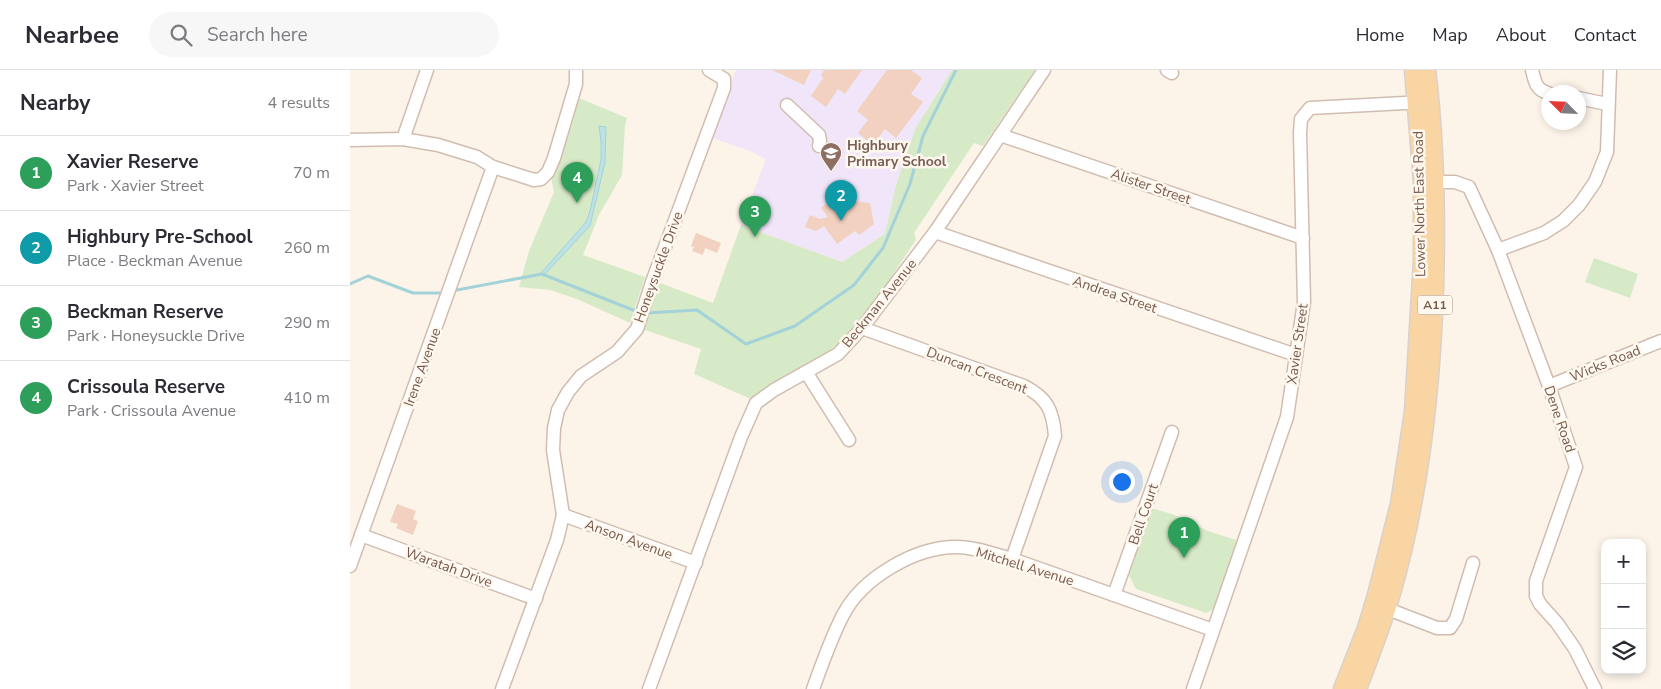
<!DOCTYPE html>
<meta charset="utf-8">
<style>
body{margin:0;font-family:"Nunito Sans",sans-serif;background:#f7f7f7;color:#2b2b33}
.controls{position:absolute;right:15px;bottom:15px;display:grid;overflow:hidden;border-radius:10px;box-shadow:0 2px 8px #0003}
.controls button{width:45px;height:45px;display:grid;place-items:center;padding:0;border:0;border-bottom:1px solid #e1e1e2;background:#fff;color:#2b2b33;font:25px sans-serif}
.compass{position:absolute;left:1191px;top:15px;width:45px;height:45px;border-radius:50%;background:#fff;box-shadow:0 2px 8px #0003;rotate:294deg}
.you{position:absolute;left:771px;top:411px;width:18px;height:18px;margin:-12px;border:4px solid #fff;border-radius:50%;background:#1a73e8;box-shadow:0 0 0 8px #1a73e833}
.badge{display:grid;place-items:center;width:32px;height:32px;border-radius:50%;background:#0b8043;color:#fff;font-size:16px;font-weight:700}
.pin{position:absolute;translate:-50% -41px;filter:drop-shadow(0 1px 2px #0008)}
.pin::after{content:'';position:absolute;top:26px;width:18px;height:15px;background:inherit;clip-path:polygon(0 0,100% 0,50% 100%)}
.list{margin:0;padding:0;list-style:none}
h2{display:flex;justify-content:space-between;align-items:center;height:65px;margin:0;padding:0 20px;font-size:21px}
h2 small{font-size:16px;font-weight:400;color:#7c7c81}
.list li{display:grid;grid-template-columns:32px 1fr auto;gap:15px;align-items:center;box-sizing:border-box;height:75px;padding:0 20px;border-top:1px solid #e1e1e2}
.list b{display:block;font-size:19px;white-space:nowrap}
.list p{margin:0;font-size:16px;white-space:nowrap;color:#7c7c81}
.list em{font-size:16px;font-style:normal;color:#7c7c81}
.icon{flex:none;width:28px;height:28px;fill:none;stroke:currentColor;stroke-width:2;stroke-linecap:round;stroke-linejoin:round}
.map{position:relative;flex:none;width:1311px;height:619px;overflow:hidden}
header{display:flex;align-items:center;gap:30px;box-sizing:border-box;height:70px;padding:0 25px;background:#fff;border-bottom:1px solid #e1e1e2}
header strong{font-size:24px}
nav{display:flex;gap:28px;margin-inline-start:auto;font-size:18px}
.search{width:350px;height:45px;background:#f7f7f7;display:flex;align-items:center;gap:12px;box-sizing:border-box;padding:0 18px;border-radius:28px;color:#7c7c81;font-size:19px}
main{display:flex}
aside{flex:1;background:#fff}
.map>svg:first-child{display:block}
.education{fill:#f1e5f9}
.green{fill:#d7eac7}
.water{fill:#bde2e6;stroke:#a3d2d8}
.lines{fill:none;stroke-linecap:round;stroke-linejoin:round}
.stream{stroke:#a3d2d8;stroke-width:3}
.building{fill:#f2d1c0}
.minor-casing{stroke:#d1bdb0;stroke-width:15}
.major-casing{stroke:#d9d1cd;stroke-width:19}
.minor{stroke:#fff;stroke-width:12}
.major{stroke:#f9d5a3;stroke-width:16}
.labels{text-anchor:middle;stroke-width:5;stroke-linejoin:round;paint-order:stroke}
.shield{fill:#fff8ef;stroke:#a0897d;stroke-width:1}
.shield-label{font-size:12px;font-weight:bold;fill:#77594c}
.education-label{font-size:14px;font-weight:bold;fill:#785e54;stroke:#fff8ef;text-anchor:start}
.street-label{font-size:14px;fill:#77594c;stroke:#fff8ef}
</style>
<header>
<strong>Nearbee</strong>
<div class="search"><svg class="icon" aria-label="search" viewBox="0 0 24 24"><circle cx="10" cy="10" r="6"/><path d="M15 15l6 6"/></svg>Search here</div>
<nav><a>Home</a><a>Map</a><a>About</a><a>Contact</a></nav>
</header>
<main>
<aside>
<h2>Nearby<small>4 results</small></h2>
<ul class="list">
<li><span class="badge" style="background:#2e9e5b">1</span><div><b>Xavier Reserve</b><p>Park · Xavier Street</p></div><em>70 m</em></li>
<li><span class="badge" style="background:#0f9aa8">2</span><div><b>Highbury Pre-School</b><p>Place · Beckman Avenue</p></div><em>260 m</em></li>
<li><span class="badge" style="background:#2e9e5b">3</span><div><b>Beckman Reserve</b><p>Park · Honeysuckle Drive</p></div><em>290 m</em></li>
<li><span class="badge" style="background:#2e9e5b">4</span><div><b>Crissoula Reserve</b><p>Park · Crissoula Avenue</p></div><em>410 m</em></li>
</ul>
</aside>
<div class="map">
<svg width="1311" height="619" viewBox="0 0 1311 619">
<rect width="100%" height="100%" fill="#fcf4e9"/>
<polygon class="education" points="386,0 602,0 565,59 546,115 535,164 492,192 391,155 416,89 400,81 363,68 373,35"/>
<g class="green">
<path d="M602,0H685L633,76L624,73L564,163L566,170C542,204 517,251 484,277C459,297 426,306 403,330L344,304L351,279L289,258L305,211L363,233L391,155L492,192L535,164L546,115L565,59Z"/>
<polygon points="229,28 277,48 275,56 272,105 249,145 233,185 295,207 280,253 227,229 200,220 169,217 179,181 204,122 201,108 222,55"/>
<polygon points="1244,188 1288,204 1280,228 1235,212"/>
<polygon points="801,438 822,444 858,461 889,471 864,539 856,543 786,519 779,505"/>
</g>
<polygon class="water" points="249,56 256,57 255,92 240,156 193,206 191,203 236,152 240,141 251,90 251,72"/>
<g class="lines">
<g class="stream">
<polyline points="0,214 18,206 63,223 90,223"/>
<polyline points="107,220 192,204 288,242"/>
<polyline points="297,243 347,240 396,274 445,256 504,215 533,178 560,114 573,66 606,0"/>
</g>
</g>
<g class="building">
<polygon points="422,0 461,0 454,15"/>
<polygon points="474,0 512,0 495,24 488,19 476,37 461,26 473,8 471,5"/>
<polygon points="537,0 561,0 572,8 561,24 573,32 546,68 535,59 523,75 508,63 518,50 507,41"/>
<polygon points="481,130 491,143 506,131 520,133 524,154 509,165 505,161 487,174 474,156 466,161 455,157 460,145 470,149 478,147 471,138"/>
<polygon points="346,163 371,173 367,183 355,178 353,185 342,181 344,177 341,176"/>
<polygon points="47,434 66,441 63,449 68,451 63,465 46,458 48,454 40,452"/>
</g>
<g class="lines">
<g class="minor-casing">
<g id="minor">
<polyline points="817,0 822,3"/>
<path d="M1182,0C1185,12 1186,20 1198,23"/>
<polyline points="1228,28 1257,34"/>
<polyline points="437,35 469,65 470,71 469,76"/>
<polyline points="650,65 953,168"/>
<polyline points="53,69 77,0"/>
<polyline points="0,70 53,69 88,75 127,87 143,97 184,110 191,109 198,102 204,88 226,14 226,0"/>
<polyline points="1077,112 1105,112 1119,117 1148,180 1199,316 1226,397 1186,511 1186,526 1190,534 1207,553 1225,579 1245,619"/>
<polyline points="585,162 946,285"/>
<polyline points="1148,180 1194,163 1213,151 1229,135 1245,112 1257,82 1260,0"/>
<path d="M512,258L674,316C697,328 703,340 705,366L662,489"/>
<polyline points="456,302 499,370"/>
<polyline points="1199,316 1311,271"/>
<polyline points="213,445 346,493"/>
<polyline points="11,465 186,529"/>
<polyline points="0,496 143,97"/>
<polyline points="764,525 822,362"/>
<polyline points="1030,536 1087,558 1100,558 1106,549 1123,493"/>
<polyline points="152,619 207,470 213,445 203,380 204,358 208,340 218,322 231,306 267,282 287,259 302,212 374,18 374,9 359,0"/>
<polyline points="299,619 391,367 406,333 424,320 488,284 512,258 585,162 694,0"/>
<path d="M463,619C472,594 481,568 493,545C512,508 565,477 606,477C625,477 644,484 662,489L863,560"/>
<polyline points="843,619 937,347 954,232 950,63 951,49 960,38 1074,32"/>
</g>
</g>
<g class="major-casing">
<g id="major">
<polyline points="992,619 1016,558 1026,525 1049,434 1063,342 1072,190 1072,112 1063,0"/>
<path d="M1008,619C1020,587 1033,555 1042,523C1071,423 1082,319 1085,216C1087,144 1086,72 1077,0"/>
</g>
</g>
<use href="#minor" class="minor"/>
<use href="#major" class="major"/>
</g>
<defs>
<g id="school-pin" transform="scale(1.125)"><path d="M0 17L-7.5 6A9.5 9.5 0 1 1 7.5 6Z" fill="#8d6e63" stroke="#fff8ef"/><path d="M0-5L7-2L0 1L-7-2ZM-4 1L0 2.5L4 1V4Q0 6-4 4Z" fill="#fff"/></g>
</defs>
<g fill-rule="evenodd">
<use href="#school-pin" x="481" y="83"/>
</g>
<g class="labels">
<rect class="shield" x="1067.5" y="225.5" width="35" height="19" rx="4"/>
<g class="shield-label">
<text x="1085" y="239">A11</text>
</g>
<g class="education-label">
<text x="497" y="80">Highbury<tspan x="497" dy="16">Primary School</tspan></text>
</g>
<g class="street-label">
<text transform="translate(801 116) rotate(19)" y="5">Alister Street</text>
<text transform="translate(1069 134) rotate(-91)" y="5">Lower North East Road</text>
<text transform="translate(308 197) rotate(-70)" y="5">Honeysuckle Drive</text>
<text transform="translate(765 224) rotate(19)" y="5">Andrea Street</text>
<text transform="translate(529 233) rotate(-51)" y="5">Beckman Avenue</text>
<text transform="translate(947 274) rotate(-82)" y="5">Xavier Street</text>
<text transform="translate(1255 293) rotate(-22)" y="5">Wicks Road</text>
<text transform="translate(72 297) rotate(-70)" y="5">Irene Avenue</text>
<text transform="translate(627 300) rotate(21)" y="5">Duncan Crescent</text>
<text transform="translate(1210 349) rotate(71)" y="5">Dene Road</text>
<text transform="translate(793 444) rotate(-71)" y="5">Bell Court</text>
<text transform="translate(279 469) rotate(20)" y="5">Anson Avenue</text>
<text transform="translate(675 496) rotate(17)" y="5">Mitchell Avenue</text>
<text transform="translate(99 497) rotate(20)" y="5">Waratah Drive</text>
</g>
</g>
</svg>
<div class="controls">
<button>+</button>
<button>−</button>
<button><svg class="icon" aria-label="layers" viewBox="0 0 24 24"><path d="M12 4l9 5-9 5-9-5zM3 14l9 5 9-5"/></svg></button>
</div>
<svg class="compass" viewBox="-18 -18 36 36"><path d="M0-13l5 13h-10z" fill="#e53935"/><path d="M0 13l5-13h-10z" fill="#7c7c81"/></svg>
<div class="you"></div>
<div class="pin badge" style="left:834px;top:488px;background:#2e9e5b">1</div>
<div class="pin badge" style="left:491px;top:151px;background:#0f9aa8">2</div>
<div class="pin badge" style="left:405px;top:167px;background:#2e9e5b">3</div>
<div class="pin badge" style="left:227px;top:133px;background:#2e9e5b">4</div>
</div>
</main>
